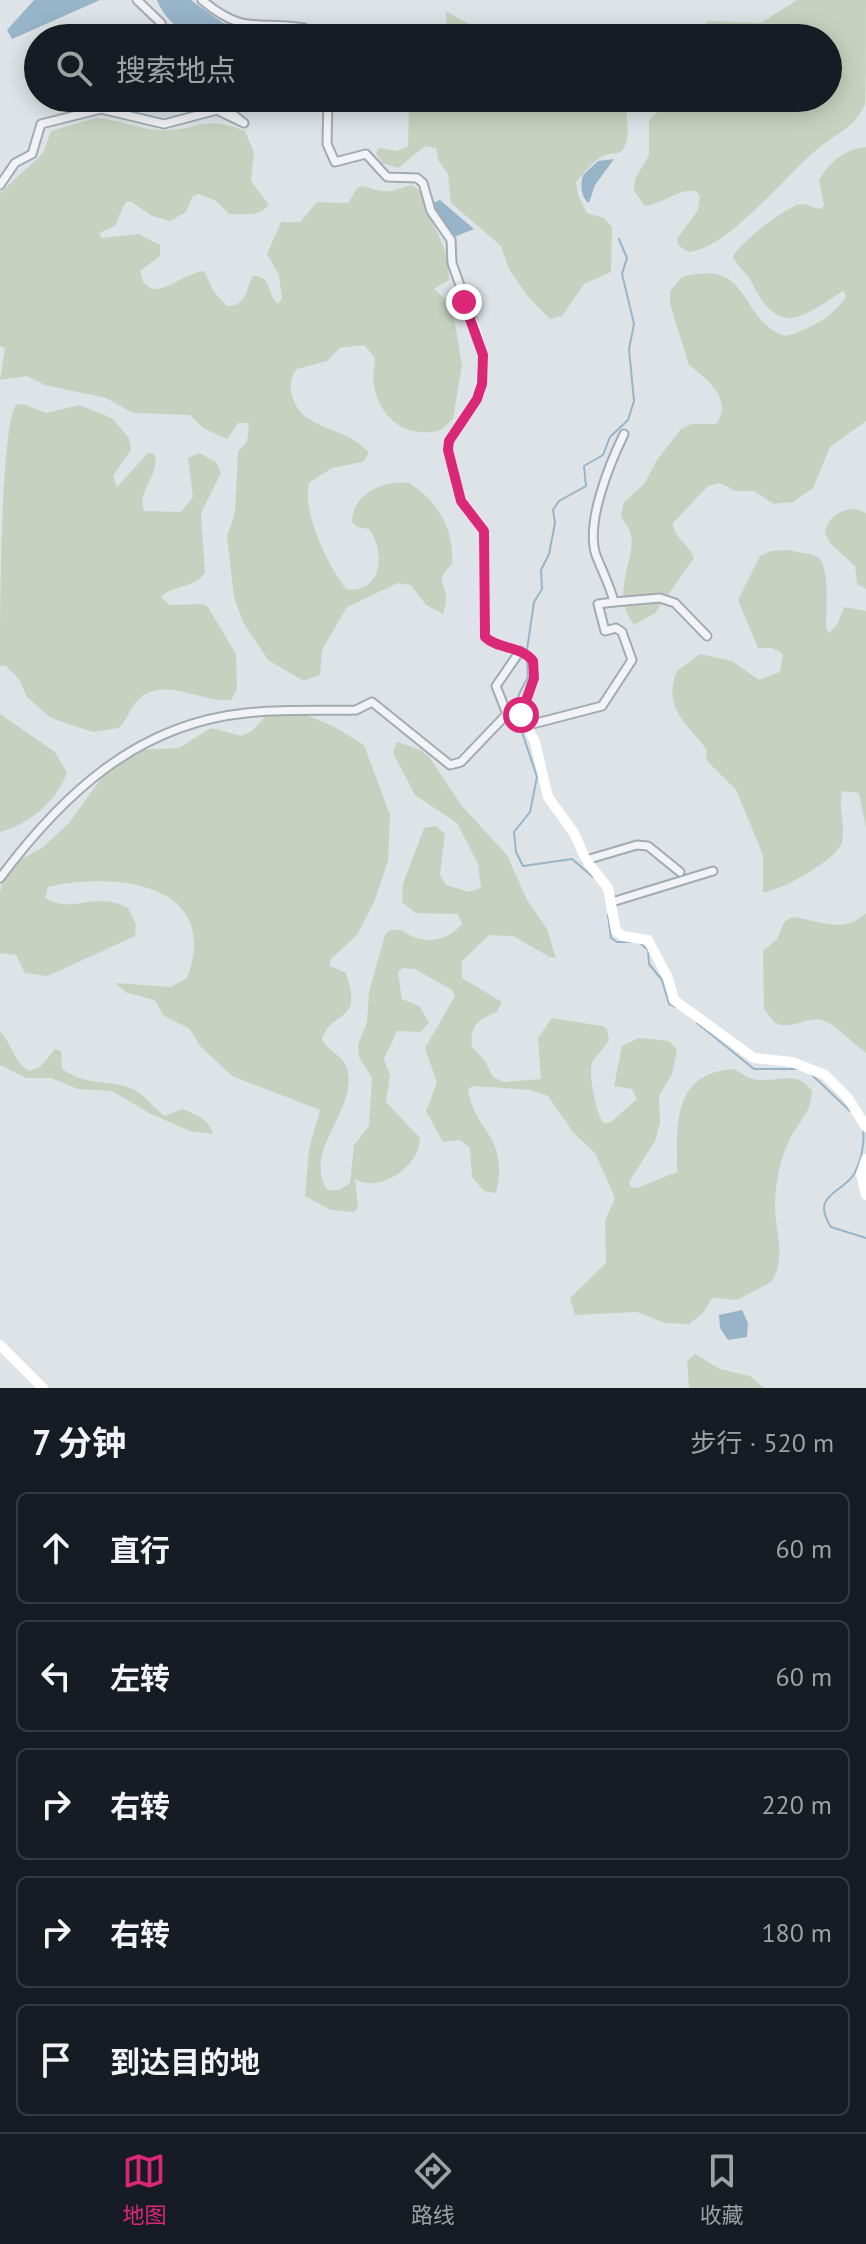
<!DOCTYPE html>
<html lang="zh">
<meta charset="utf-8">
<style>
body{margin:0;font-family:"PT Sans","Noto Sans SC",sans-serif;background:#242831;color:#f1f3f6}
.stop{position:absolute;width:24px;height:24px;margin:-18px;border:6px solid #db2777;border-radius:50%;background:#fff}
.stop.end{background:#db2777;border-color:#fff;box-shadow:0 2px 8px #0008}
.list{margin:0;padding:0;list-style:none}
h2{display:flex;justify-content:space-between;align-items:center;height:104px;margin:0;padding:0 32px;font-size:34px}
h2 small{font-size:26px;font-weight:400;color:#9ea1a6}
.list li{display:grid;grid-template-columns:52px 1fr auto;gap:24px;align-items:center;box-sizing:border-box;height:112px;margin:0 16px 16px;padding:0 16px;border:2px solid #363941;border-radius:12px}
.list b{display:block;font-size:30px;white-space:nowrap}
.list em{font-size:26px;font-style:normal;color:#9ea1a6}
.icon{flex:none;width:44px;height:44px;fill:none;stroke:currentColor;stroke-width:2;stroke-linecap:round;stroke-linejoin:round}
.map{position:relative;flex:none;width:866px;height:1388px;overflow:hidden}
.search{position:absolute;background:#171b24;box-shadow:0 4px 20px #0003;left:24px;right:24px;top:24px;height:88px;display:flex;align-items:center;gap:20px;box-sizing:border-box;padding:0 28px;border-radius:44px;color:#9ea1a6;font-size:30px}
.sheet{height:744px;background:#171b24}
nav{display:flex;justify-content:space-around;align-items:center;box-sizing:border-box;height:112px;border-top:2px solid #363941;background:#171b24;font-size:22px;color:#9ea1a6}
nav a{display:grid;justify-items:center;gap:4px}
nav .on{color:#db2777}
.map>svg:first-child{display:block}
.green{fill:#c6d2bf}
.water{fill:#98b4c9}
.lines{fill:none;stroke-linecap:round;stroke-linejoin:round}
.stream{stroke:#98b4c9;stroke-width:2}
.street-casing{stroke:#a3aab2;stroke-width:11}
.street{stroke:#f1f3f6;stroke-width:7}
.secondary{stroke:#fff;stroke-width:10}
.route{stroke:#db2777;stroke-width:10}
</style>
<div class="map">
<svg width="866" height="1388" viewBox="0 0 866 1388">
<rect width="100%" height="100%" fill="#dee3e8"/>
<g class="green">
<path d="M797,0H866C866,21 866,89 865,104C856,126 838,133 821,146C789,171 728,250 688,252L678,245L677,239L698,210L700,196L696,191C676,189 665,204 645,206L634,191L635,179L649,155V120L673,98H828V38H692L708,21L761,23Z"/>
<polygon points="446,11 492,38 447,38"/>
<path d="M417,98H631C621,114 634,134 623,149C618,156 612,152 605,155C594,159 584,173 576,182L578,195L587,213L604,218L612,227L611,272L584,284L562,316L550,319L529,298L509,269L501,246L451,203L448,174L438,160L436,148L425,146L398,168L382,163L376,153L379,148L397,151L408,146L409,105Z"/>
<path d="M96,118C118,119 138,129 158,130C199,132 201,113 245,131L254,152L251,181L269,205C259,217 243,214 229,214L216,201L199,194L193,196L186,212L170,221L152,216L130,201L125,203L115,226L99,233L102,238L139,234L160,245V256L140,271L143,282L152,289C171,290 184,273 204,271L214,292L227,306C247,306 245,290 253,276C273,276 266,294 278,304L282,299L279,275L267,254L281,222H300L317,202L348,203L357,188L362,186C393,194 382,193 412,185L421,192C428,225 450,242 449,280L434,289L452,305L462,365L453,419L439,431C402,438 377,416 373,378C373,372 375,365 375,358L364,345L340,348L327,361L297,369C284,383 293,410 309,419C330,433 350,431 369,453L363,462L332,468L309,483C302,513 328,565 346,589C382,594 386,552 369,529L357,527L352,522C353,493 384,480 409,483C439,502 454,529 452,564C433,582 447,582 446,601C446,605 444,609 443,614L426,605L411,585L398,583L347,607L322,650L320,675L304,681L268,660L243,622L234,597L227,536L235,513L238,451L247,442L249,423H238L227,439L203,428L190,415L133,413L106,398L45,385L27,376L0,380L5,348L0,346V193L43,153L51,131Z"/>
<path d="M866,147V421L830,447L813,488L793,502L774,504L754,491H735L720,483L708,486L673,523C674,539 689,544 694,558L655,613L634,625C608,591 639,555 630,532C628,525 623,522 621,515L624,502L644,484L657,460L681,429L692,424H716C734,399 706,378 689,365L670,304V291L682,277C753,257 738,321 785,336C807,331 835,316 846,296L843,291C801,318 779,338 752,283C748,274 738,267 733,257C737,245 790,203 802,204C808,204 814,209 821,209L824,205L819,180C830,162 844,149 866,147Z"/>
<path d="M23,404L46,413L79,405L112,418L129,438L131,450L113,476L117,487L148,453L154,454C162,474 136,489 144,511L181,512L193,497L188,458L199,453L216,462L221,473L201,513L205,573C194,588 173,585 161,597L170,605L203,604L208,607L236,654L237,689L231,700C201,703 163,674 137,701C130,708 127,720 119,728L93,732L51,718L27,697L19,679L6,666H0C0,625 0,427 16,405Z"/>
<path d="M856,509L866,513V589L857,584L855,566L830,543L825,533C827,517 841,509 856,509Z"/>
<path d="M790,550C798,553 808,553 816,556C831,563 826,611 826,627L829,633L837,625L844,607L866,611V828L859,793L842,791C838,808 846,825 842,842C838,859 780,892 763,892V855L736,790L706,760L707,750C686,722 662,708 677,671L700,654L732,661L759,680L780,672L783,654L772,648H758L738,600L760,556L771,551Z"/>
<path d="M286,707L333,726L364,745L390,815L388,861L375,900L357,935L330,960V966L346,973C364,1025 331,1009 322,1039C329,1053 345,1055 348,1072C355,1114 303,1149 327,1190H339L350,1183L354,1145L369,1126L372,1078L359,1057L358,1045L367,1022L369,992L385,935L390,930H402C420,945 446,943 462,924L458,914L416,913L402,902L403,884L424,828L436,826L445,834L440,875L446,885L469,892L481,888L478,864L457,823L415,795L393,753L397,742L421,750L430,758L461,805L507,855L527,900L547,929L556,958L550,957L513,936L489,935L462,961V978L502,1002L497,1012C479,1019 469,1026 472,1047L485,1061L493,1077L504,1082L541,1079L538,1038L552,1018L602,1026L607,1029L609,1040C604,1048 598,1054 593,1061C587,1069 596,1116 604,1123H610L637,1099L632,1089L614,1086L622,1046L639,1038L669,1041L677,1050L672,1074L659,1096L660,1123L655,1141L629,1182L631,1187L637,1188L677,1172C677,1124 672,1074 733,1069C740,1071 744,1076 750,1078C772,1086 795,1067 812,1091C811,1115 798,1121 789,1141C780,1158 776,1183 775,1202C774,1229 788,1258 771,1282L737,1300L712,1298L703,1313L689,1324L665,1323L637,1312L575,1315L570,1298L606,1263L605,1221L615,1198L595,1153L573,1132L548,1096L530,1090L473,1086L468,1089C474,1132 510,1136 496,1193L484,1191L472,1177L470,1148L460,1140L443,1142L426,1111L437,1083L425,1048L455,996L452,990L415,969L403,968L398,972L402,999L419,1006L429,1022L421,1032L397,1031L384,1059L390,1075L386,1102L420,1138C420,1166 380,1194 355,1179L358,1207L354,1212L331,1210L305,1196L309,1149L320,1110L232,1076L200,1046L190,1029L164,1016L155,1000L127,993L115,983L171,987L187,978C223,882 113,872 48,887L45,898C75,915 93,890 128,908L136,924L135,936L48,976L25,973L16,955L0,953V893L5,868L42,848L69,823L112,763L136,750L179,748L211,728L241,736L252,731L273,708Z"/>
<path d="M0,714L55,752L67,773C56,802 29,824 0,832Z"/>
<path d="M866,913V1053C853,1044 839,1027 825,1021C809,1014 793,1031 775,1023L764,1009L763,951L777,939L784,922L792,917C819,920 844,935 866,913Z"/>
<path d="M0,1031C12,1044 14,1062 29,1071L40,1067L55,1049L61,1051L62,1069C88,1087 106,1079 130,1088C143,1092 153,1108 165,1116L182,1109C195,1114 209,1119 213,1134L190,1131L151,1114L112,1091L78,1089L51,1078H26L0,1065Z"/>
<polygon points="695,1354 720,1369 750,1376 764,1388 689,1388 687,1361"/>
</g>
<g class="water">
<polygon points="34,0 100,0 12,39 7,30"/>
<path d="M157,0H191L223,23L252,29L256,38C217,38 175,44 157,0Z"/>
<path d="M614,159L595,185L589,203C581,198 580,185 583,175L598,161Z"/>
<polygon points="440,200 474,229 454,237 434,210 433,203"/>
<polygon points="742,1310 748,1323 747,1337 728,1340 720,1328 719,1315"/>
</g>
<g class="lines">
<g class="stream">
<polyline points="527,650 534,602 542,589 541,570 549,554 555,523 553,510 559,501 586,486 584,466 603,455 610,437 628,420 634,401 629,349 634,324 622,274 627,258 619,239"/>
<polyline points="527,660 528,677 519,694 516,714 537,777 530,812 514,832 516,852 523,866 572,859 593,877"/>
<polyline points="608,915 611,938 617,942 631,942"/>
<polyline points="641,944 648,950 649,964 662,980 669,1004 676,1007"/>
<polyline points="697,1023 754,1069 798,1069"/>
<polyline points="811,1074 850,1111"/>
<path d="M863,1129C865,1143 861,1162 854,1174C842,1194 810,1194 831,1227L866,1238"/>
</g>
<g class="street-casing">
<g id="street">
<polyline points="137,0 161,23 165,38"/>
<path d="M202,0C245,36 256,20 304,28L316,38"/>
<polyline points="159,98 180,98"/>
<polyline points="328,98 327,144 335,162 366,154 387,177 417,178 423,183 431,211 451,240 452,263 473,322"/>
<polyline points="0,185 15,163 32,154 41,124 101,109 164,124 217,110 244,123 230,112 226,98"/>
<polyline points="614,602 660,598 675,603 707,636"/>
<path d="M525,726L602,706L632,660L622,632L616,628L605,631L598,604L614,602C610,585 602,571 596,555C585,523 610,463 624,434"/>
<polyline points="586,860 637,845 648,846 680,872"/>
<path d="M0,878C63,794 137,724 246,713C282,709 320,711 356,710L372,702L450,765L461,762L507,714L496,686L520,651"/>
<polyline points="612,902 713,871"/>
</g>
</g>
<use href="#street" class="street"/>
<g class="secondary">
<path d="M473,322L483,355L480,393L449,441L448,450L461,501L484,531L485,637C499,650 520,645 533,661L534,678L521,715L535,742L548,797L574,833L586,860L608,888L616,931L623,936L648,940L668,978L674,1000L754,1058L792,1062L825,1075L848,1098L866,1127"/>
<polyline points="866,1159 861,1174 866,1195"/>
<polyline points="0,1345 43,1388"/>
</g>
</g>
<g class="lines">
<path class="route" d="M464,302L483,355L482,384L477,399L449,441L448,450L461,501L484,531L485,637C499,650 520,645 533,661L534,678L521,715"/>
</g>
</svg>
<div class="stop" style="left:521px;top:715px"></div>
<div class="stop end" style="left:464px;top:302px"></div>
<div class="search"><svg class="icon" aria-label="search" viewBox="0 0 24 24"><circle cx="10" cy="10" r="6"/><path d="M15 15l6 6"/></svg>搜索地点</div>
</div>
<section class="sheet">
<h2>7 分钟<small>步行 · 520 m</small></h2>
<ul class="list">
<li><svg class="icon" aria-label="ahead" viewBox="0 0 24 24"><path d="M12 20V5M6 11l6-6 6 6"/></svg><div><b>直行</b></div><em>60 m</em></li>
<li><svg class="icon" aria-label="left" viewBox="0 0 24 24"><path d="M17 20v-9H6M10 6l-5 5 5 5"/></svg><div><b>左转</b></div><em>60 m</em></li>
<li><svg class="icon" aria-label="right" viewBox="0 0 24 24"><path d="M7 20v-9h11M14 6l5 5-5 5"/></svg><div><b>右转</b></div><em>220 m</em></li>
<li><svg class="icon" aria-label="right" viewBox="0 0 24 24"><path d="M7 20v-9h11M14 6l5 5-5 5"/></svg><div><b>右转</b></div><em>180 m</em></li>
<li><svg class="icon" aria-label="arrive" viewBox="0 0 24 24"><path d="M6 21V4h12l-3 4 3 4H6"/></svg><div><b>到达目的地</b></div></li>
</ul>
</section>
<nav>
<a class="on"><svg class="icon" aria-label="map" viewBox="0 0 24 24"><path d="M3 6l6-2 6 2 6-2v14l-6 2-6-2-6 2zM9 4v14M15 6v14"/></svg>地图</a>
<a><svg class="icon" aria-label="directions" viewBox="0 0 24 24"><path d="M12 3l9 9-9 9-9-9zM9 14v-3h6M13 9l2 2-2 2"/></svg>路线</a>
<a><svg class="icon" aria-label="saved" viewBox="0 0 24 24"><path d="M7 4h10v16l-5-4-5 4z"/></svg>收藏</a>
</nav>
